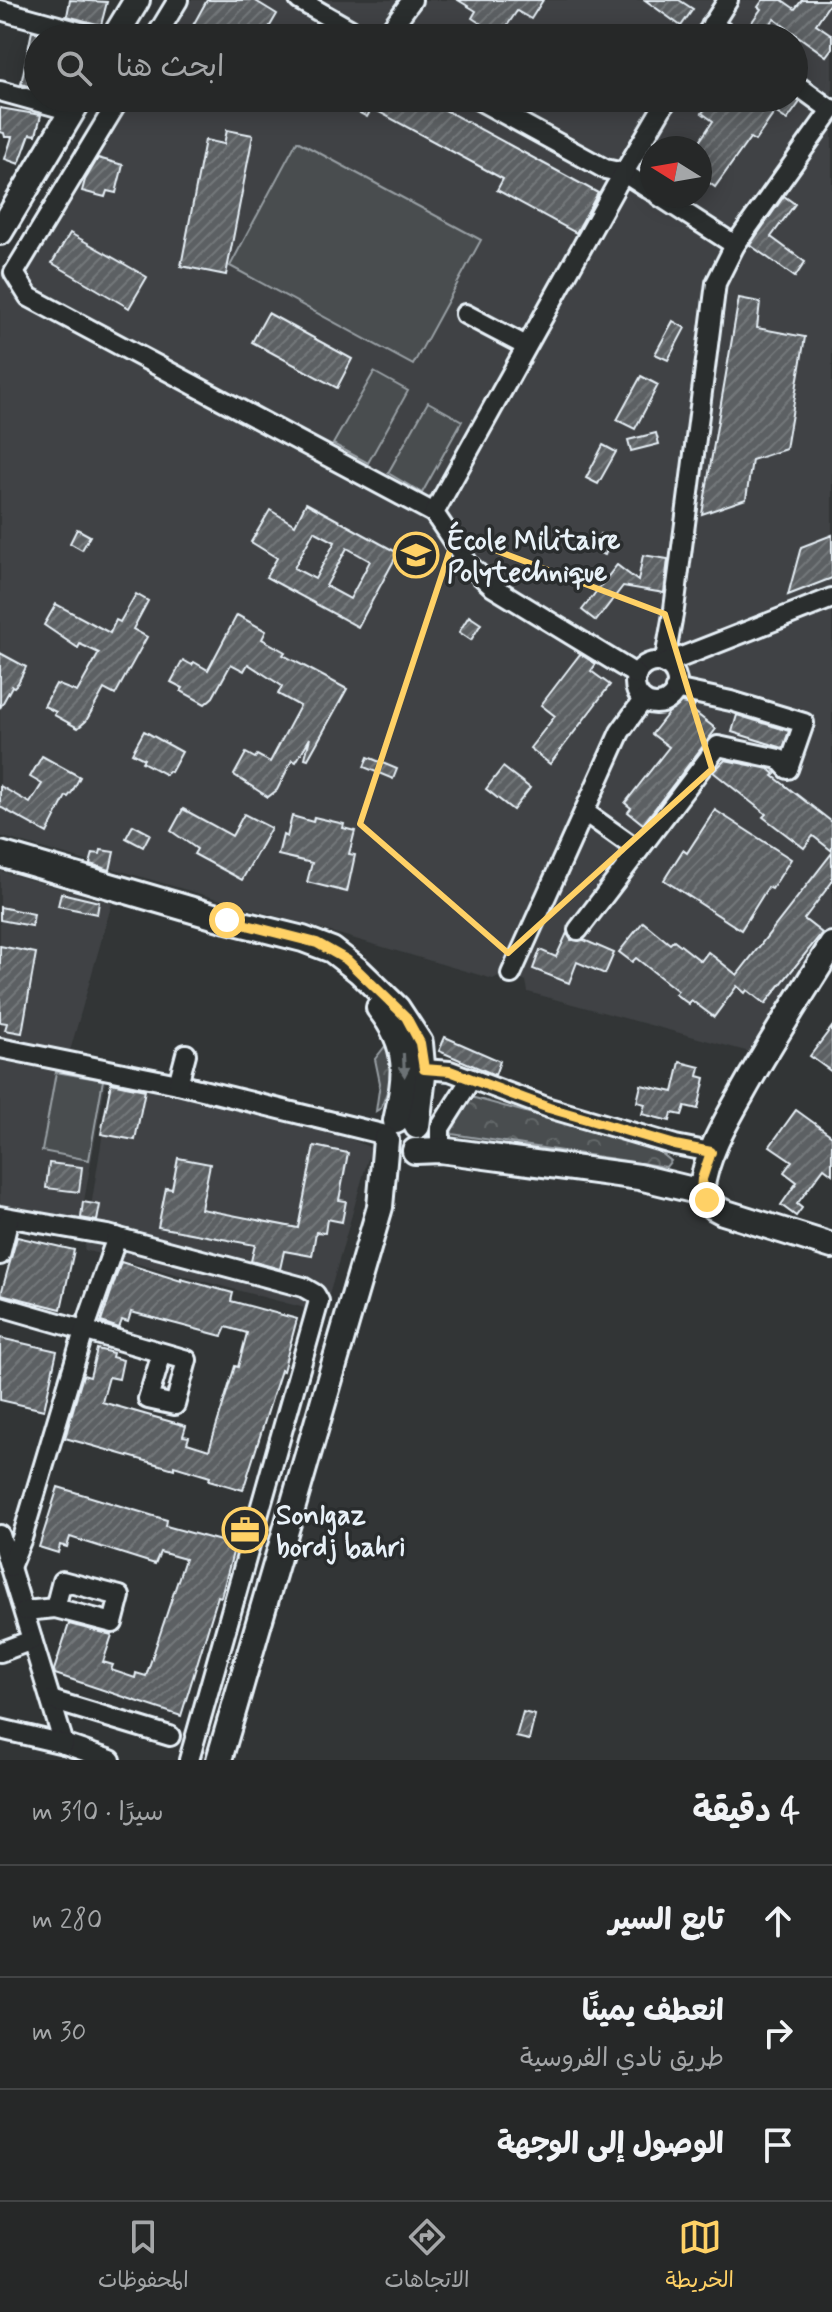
<!DOCTYPE html>
<html lang="ar">
<meta charset="utf-8">
<style>
body{margin:0;font-family:Mynerve,"Playpen Sans Arabic",sans-serif;background:#2e3030;color:#f1f3f6;direction:rtl}
.compass{position:absolute;left:640px;top:136px;width:72px;height:72px;border-radius:50%;background:#262828;box-shadow:0 4px 20px #0003;rotate:281deg}
.stop{position:absolute;width:24px;height:24px;margin:-18px;border:6px solid #ffd166;border-radius:50%;background:#fff}
.stop.end{background:#ffd166;border-color:#fff;box-shadow:0 2px 8px #0008}
.list{margin:0;padding:0;list-style:none}
h2{display:flex;justify-content:space-between;align-items:center;height:104px;margin:0;padding:0 32px;font-size:34px}
h2 small{font-size:26px;font-weight:400;color:#a4a6a8}
.list li{display:grid;grid-template-columns:52px 1fr auto;gap:24px;align-items:center;box-sizing:border-box;height:112px;padding:0 32px;border-top:2px solid #424445}
.list b{display:block;font-size:30px;white-space:nowrap}
.list p{margin:0;font-size:26px;white-space:nowrap;color:#a4a6a8}
.list em{font-size:26px;font-style:normal;color:#a4a6a8}
.icon{flex:none;width:44px;height:44px;fill:none;stroke:currentColor;stroke-width:2;stroke-linecap:round;stroke-linejoin:round}
.map{position:relative;flex:none;width:832px;height:1760px;overflow:hidden;direction:ltr}
.search{position:absolute;background:#262828;box-shadow:0 4px 20px #0003;left:24px;right:24px;top:24px;height:88px;display:flex;align-items:center;gap:20px;box-sizing:border-box;padding:0 28px;border-radius:44px;color:#a4a6a8;font-size:30px}
.sheet{height:440px;background:#262828}
nav{display:flex;justify-content:space-around;align-items:center;box-sizing:border-box;height:112px;border-top:2px solid #424445;background:#262828;font-size:22px;color:#a4a6a8}
nav a{display:grid;justify-items:center;gap:4px}
nav .on{color:#ffd166}
.map>svg:first-child{display:block}
.built{fill:#3f4244;fill-rule:evenodd}
.forest{fill:url(#forest-crowns);stroke:#989fa4;stroke-width:2}
.pitch{fill:#494d4f;stroke:#989fa4;stroke-width:2}
.building{fill:url(#building-hatch);stroke:#e8f1f8;stroke-width:2;fill-rule:evenodd}
.lines{fill:none;stroke-linecap:round;stroke-linejoin:round}
.minor-casing{stroke:#e8f1f8;stroke-width:24}
.major-casing{stroke:#e8f1f8;stroke-width:30}
.minor{stroke:#2a2d2e;stroke-width:18}
.major{stroke:#2a2d2e;stroke-width:24}
.oneway{fill:#6c7275}
.route{stroke:#ffd166;stroke-width:10}
.marked{fill:none;stroke:#ffd166;stroke-width:6;stroke-linejoin:round}
.labels{text-anchor:middle;stroke-width:7;stroke-linejoin:round;paint-order:stroke}
.poi-label{font-size:28px;font-weight:bold;fill:#e8f1f8;stroke:#2a2d2e;text-anchor:start}
</style>
<div class="map">
<svg width="832" height="1760" viewBox="0 0 832 1760">
<defs>
<pattern id="forest-crowns" width="20" height="18" patternUnits="userSpaceOnUse" patternTransform="scale(2)"><rect width="20" height="18" fill="#494d4f"/><path d="M2 6a3 3 0 1 1 6 0M12 15a3 3 0 1 1 6 0" fill="none" stroke="#636769"/></pattern>
<pattern id="building-hatch" width="6" height="6" patternUnits="userSpaceOnUse" patternTransform="scale(2)"><rect width="6" height="6" fill="#5c6063"/><path d="M-1 1l2-2M0 6l6-6M5 7l2-2" fill="none" stroke="#73777a"/></pattern>
</defs>
<rect width="100%" height="100%" fill="#323536"/>
<filter id="ink" filterUnits="userSpaceOnUse"><feTurbulence type="fractalNoise" baseFrequency=".0125" numOctaves="2"/><feDisplacementMap in="SourceGraphic" scale="16" xChannelSelector="R" yChannelSelector="G"/><feConvolveMatrix kernelMatrix="1 2 1 2 8 2 1 2 1" color-interpolation-filters="sRGB"/></filter>
<g filter="url(#ink)">
<g class="built">
<path d="M164,0H832V930L757,1054L528,992L526,981L511,974L504,973L493,979L0,836V273L105,98H794V38H141ZM652,148H700V196H652Z"/>
<polygon points="0,871 112,903 70,1051 326,1128 371,1148 324,1313 84,1250 112,1076 0,1057"/>
<polygon points="0,1061 106,1080 80,1223 0,1209"/>
</g>
<g class="forest">
<path d="M386,1045C401,1063 388,1089 381,1108L376,1111L380,1083L375,1059Z"/>
<polygon points="471,1097 655,1148 671,1161 666,1167 452,1134 451,1130"/>
</g>
<g class="pitch">
<polygon points="297,141 481,240 413,365 230,266"/>
<polygon points="374,372 408,391 368,463 333,444"/>
<polygon points="428,402 462,421 422,493 388,473"/>
<polygon points="56,1072 103,1080 89,1160 42,1151"/>
</g>
<g class="building">
<polygon points="70,0 107,2 101,25 67,16"/>
<polygon points="207,0 254,0 277,14 263,38 186,38"/>
<polygon points="458,0 543,0 531,19 517,11 500,36 472,18 476,11"/>
<polygon points="645,0 679,0 693,9 681,26"/>
<polygon points="763,0 782,0 795,9 802,0 832,0 816,24 832,35 832,48 826,56 774,19 761,38 747,29 761,9 758,7"/>
<polygon points="32,31 38,33 38,89 21,84"/>
<polygon points="332,98 423,98 598,193 576,233 497,190 503,179 372,108 367,117"/>
<polygon points="713,98 794,98 800,102 787,120 775,112 755,141 750,138 715,187 700,176 700,148 695,148 713,121 702,113"/>
<polygon points="0,108 41,115 36,135 30,134 19,164 5,159 12,137 5,137 4,133 0,132"/>
<polygon points="227,130 253,135 226,275 181,266 205,140 224,144"/>
<polygon points="98,158 123,165 116,193 107,191 105,197 82,191 85,180"/>
<polygon points="784,196 795,204 771,237 805,262 795,277 750,245"/>
<polygon points="70,233 147,277 129,308 52,263"/>
<polygon points="739,298 760,302 757,328 805,337 786,449 752,460 746,499 702,514"/>
<polygon points="268,313 352,359 337,388 252,342"/>
<polygon points="673,321 685,328 668,360 655,354"/>
<polygon points="641,376 658,385 635,429 617,420"/>
<polygon points="656,433 659,444 631,451 628,440"/>
<polygon points="603,445 616,452 598,484 586,478"/>
<path d="M306,503L398,553L358,627L266,577L277,558L251,542L270,510L295,525ZM314,531L335,542L315,579L294,568ZM347,548L370,561L350,599L326,586Z"/>
<polygon points="77,529 90,536 82,550 70,543"/>
<polygon points="600,534 612,538 605,555 594,551"/>
<polygon points="832,535 832,578 788,595 801,547"/>
<polygon points="643,555 668,559 664,593 623,586 596,621 582,610 617,565 638,581"/>
<polygon points="136,594 148,601 133,629 147,637 115,695 104,689 86,721 78,728 54,715 56,712 44,706 56,684 77,692 99,653 80,644 78,648 44,625 56,604 110,633 116,620 120,622"/>
<polygon points="237,615 266,631 262,639 285,652 283,655 347,689 308,759 305,758 310,738 296,762 292,760 277,790 268,797 234,775 246,753 255,758 257,755 270,762 300,706 278,694 282,686 248,664 244,671 231,664 213,697 205,704 181,691 183,688 171,682 183,660 192,665 194,662 208,670"/>
<polygon points="469,616 481,624 471,640 459,632"/>
<polygon points="0,653 26,667 18,683 14,687 12,686 0,708"/>
<polygon points="580,654 596,664 591,671 610,685 550,764 530,748 555,716 541,705"/>
<polygon points="677,702 695,706 692,710 716,729 643,824 628,812 631,808 625,803 669,747 652,734"/>
<polygon points="737,715 789,731 783,748 732,732"/>
<polygon points="144,731 182,752 171,772 168,771 166,775 142,762 144,759 132,753"/>
<polygon points="42,756 80,777 72,792 68,797 66,796 47,833 0,807 0,786 30,803 42,784 30,777"/>
<polygon points="368,757 397,769 393,779 364,767"/>
<polygon points="725,760 769,769 775,774 773,776 832,822 832,851 813,836 804,848 763,817 766,814 713,772"/>
<polygon points="503,767 530,788 513,810 486,789"/>
<polygon points="183,809 232,836 244,814 271,828 242,880 194,854 197,849 171,831"/>
<polygon points="715,810 791,859 772,889 768,887 741,930 664,880 683,850 687,853"/>
<polygon points="292,816 313,822 314,817 344,824 343,828 355,831 349,854 355,855 347,892 307,882 312,863 278,855 283,835 287,837"/>
<polygon points="133,825 150,834 143,847 126,838"/>
<polygon points="101,850 114,852 110,870 90,864 93,853 100,854"/>
<polygon points="832,853 832,882 804,919 822,933 765,1004 747,990 745,993 737,986 714,1017 691,1000 689,1004 675,994 678,991 636,958 632,962 619,952 643,922 670,944 674,940 701,961 708,952 737,975"/>
<polygon points="61,893 99,902 97,914 58,906"/>
<polygon points="0,907 34,914 32,926 0,920"/>
<polygon points="567,933 571,940 584,940 614,953 605,974 577,962 569,983 533,969 540,950 556,957"/>
<polygon points="0,946 36,953 22,1033 5,1030 7,1023 0,1022"/>
<polygon points="832,1027 832,1072 810,1056"/>
<polygon points="445,1037 500,1061 495,1075 439,1051"/>
<polygon points="680,1062 700,1067 698,1076 705,1078 698,1109 685,1106 682,1115 672,1113 670,1121 642,1114 645,1104 637,1102 641,1085 673,1092"/>
<polygon points="111,1083 145,1090 135,1140 101,1134"/>
<polygon points="796,1110 832,1136 832,1174 824,1168 797,1204 802,1208 796,1216 781,1205 797,1182 784,1172 792,1161 770,1146"/>
<polygon points="314,1146 348,1153 339,1200 346,1201 342,1222 327,1219 325,1233 316,1232 312,1256 284,1251 280,1269 251,1261 255,1245 158,1227 166,1188 172,1189 178,1158 210,1164 201,1209 298,1228"/>
<polygon points="49,1163 82,1167 79,1192 46,1188"/>
<polygon points="83,1202 100,1205 97,1221 81,1218"/>
<polygon points="17,1237 74,1250 61,1309 1,1294"/>
<polygon points="121,1262 181,1281 181,1279 233,1293 231,1301 297,1319 283,1371 281,1370 243,1490 209,1480 210,1477 174,1466 174,1469 65,1438 83,1375 90,1377 97,1349 113,1353 112,1357 123,1360 119,1379 109,1377 102,1402 186,1426 183,1436 189,1437 187,1443 209,1450 235,1366 238,1367 247,1333 226,1327 222,1336 131,1312 128,1322 122,1320 119,1328 101,1322"/>
<polygon points="0,1338 57,1351 44,1410 0,1400"/>
<polygon points="58,1487 167,1520 166,1526 235,1545 221,1597 218,1596 181,1716 55,1674 54,1670 69,1624 112,1635 103,1662 113,1665 111,1670 135,1678 136,1673 146,1676 185,1559 160,1552 155,1564 70,1537 67,1547 60,1545 58,1553 39,1547"/>
<polygon points="523,1712 535,1715 529,1740 516,1737"/>
</g>
<g class="lines">
<g class="minor-casing">
<g id="minor">
<polyline points="299,0 365,38"/>
<polyline points="0,10 102,38"/>
<polyline points="712,24 732,38"/>
<polyline points="155,38 178,0"/>
<polyline points="384,38 412,0"/>
<polyline points="704,38 728,0"/>
<polyline points="794,83 831,110"/>
<polyline points="0,91 72,111"/>
<polyline points="120,98 14,273 29,297 434,513"/>
<polyline points="475,98 605,169 624,173 652,191"/>
<polyline points="659,196 735,245"/>
<polyline points="465,314 526,346"/>
<circle cx="656" cy="683" r="21"/>
<polyline points="664,664 674,609 716,283 735,245 832,109"/>
<polyline points="664,664 832,598"/>
<polyline points="637,675 493,587 469,565 434,513 616,186 668,98"/>
<polyline points="586,813 638,850"/>
<polyline points="578,930 718,746 779,759 788,769 804,723 731,701 675,689"/>
<polyline points="511,974 620,732 643,700"/>
<polyline points="0,1048 178,1084 386,1135"/>
<polyline points="424,1069 450,1071 549,1108 675,1145 711,1152"/>
<polyline points="178,1084 186,1054"/>
<polyline points="440,1150 440,1128 471,1079"/>
<polyline points="0,1216 108,1235 303,1287 315,1294 319,1301 189,1760"/>
<polyline points="0,1255 9,1218"/>
<polyline points="0,1306 187,1360 175,1405 148,1399 162,1353"/>
<polyline points="0,1535 64,1744 111,1760"/>
<polyline points="10,1567 22,1538 84,1331 117,1237"/>
<polyline points="25,1611 55,1608 113,1623 120,1596 62,1581 55,1608"/>
<polyline points="0,1652 32,1640"/>
<polyline points="51,1700 170,1736"/>
<polyline points="0,1729 64,1744"/>
</g>
</g>
<g class="major-casing">
<g id="major">
<polyline points="114,38 137,0"/>
<polyline points="0,232 80,98"/>
<polyline points="0,854 227,920 303,939 332,950 359,971 397,1008 420,1043 423,1076 417,1126"/>
<path d="M832,945C801,995 769,1044 741,1095C724,1125 705,1157 701,1192L712,1206L723,1212L832,1246"/>
<path d="M379,1008C411,1048 406,1075 396,1121"/>
<polyline points="415,1151 440,1150 639,1177 701,1192"/>
<polyline points="219,1760 380,1207 386,1140"/>
</g>
</g>
<use href="#minor" class="minor"/>
<use href="#major" class="major"/>
</g>
<defs><path id="oneway-solid" d="M-6-.8H1V-3.2L6.5 0L1 3.2V.8H-6Z" transform="scale(2)"/></defs>
<use class="oneway" href="#oneway-solid" transform="translate(404 1065) rotate(87)"/>
</g>
<g class="lines" filter="url(#ink)">
<polyline class="route" points="227,920 317,943 347,960 406,1017 420,1043 424,1069 450,1071 549,1108 675,1145 711,1152 702,1179 701,1192 707,1200"/>
</g>
<path class="marked" d="M455,535L665,614L712,769L508,953L360,824Z"/>
<defs>
<g id="university-ring" transform="scale(2.3)"><circle r="9.5" fill="#2a2d2e" stroke="#ffd166" stroke-width="1.5"/><path d="M0-5L7-2L0 1L-7-2ZM-4 1L0 2.5L4 1V4Q0 6-4 4Z" fill="#ffd166"/></g>
<g id="office-ring" transform="scale(2.3)"><circle r="9.5" fill="#2a2d2e" stroke="#ffd166" stroke-width="1.5"/><path d="M-6-3h4V-5.5h4V-3h4V5H-6ZM-1-4.5V-3h2v-1.5ZM-6 0V1H6V0Z" fill="#ffd166"/></g>
</defs>
<g fill-rule="evenodd">
<use href="#university-ring" x="416" y="555"/>
<use href="#office-ring" x="245" y="1530"/>
</g>
<g class="labels">
<g class="poi-label">
<text x="447" y="549">École Militaire<tspan x="447" dy="32">Polytechnique</tspan></text>
<text x="276" y="1524">Sonlgaz<tspan x="276" dy="32">bordj bahri</tspan></text>
</g>
</g>
</svg>
<svg class="compass" viewBox="-18 -18 36 36"><path d="M0-13l5 13h-10z" fill="#e53935"/><path d="M0 13l5-13h-10z" fill="#a4a6a8"/></svg>
<div class="stop" style="left:227px;top:920px"></div>
<div class="stop end" style="left:707px;top:1200px"></div>
<div class="search"><svg class="icon" aria-label="search" viewBox="0 0 24 24"><circle cx="10" cy="10" r="6"/><path d="M15 15l6 6"/></svg>ابحث هنا</div>
</div>
<section class="sheet">
<h2>4 دقيقة<small>سيرًا · 310 m</small></h2>
<ul class="list">
<li><svg class="icon" aria-label="ahead" viewBox="0 0 24 24"><path d="M12 20V5M6 11l6-6 6 6"/></svg><div><b>تابع السير</b></div><em>280 m</em></li>
<li><svg class="icon" aria-label="right" viewBox="0 0 24 24"><path d="M7 20v-9h11M14 6l5 5-5 5"/></svg><div><b>انعطف يمينًا</b><p>طريق نادي الفروسية</p></div><em>30 m</em></li>
<li><svg class="icon" aria-label="arrive" viewBox="0 0 24 24"><path d="M6 21V4h12l-3 4 3 4H6"/></svg><div><b>الوصول إلى الوجهة</b></div></li>
</ul>
</section>
<nav>
<a class="on"><svg class="icon" aria-label="map" viewBox="0 0 24 24"><path d="M3 6l6-2 6 2 6-2v14l-6 2-6-2-6 2zM9 4v14M15 6v14"/></svg>الخريطة</a>
<a><svg class="icon" aria-label="directions" viewBox="0 0 24 24"><path d="M12 3l9 9-9 9-9-9zM9 14v-3h6M13 9l2 2-2 2"/></svg>الاتجاهات</a>
<a><svg class="icon" aria-label="saved" viewBox="0 0 24 24"><path d="M7 4h10v16l-5-4-5 4z"/></svg>المحفوظات</a>
</nav>
